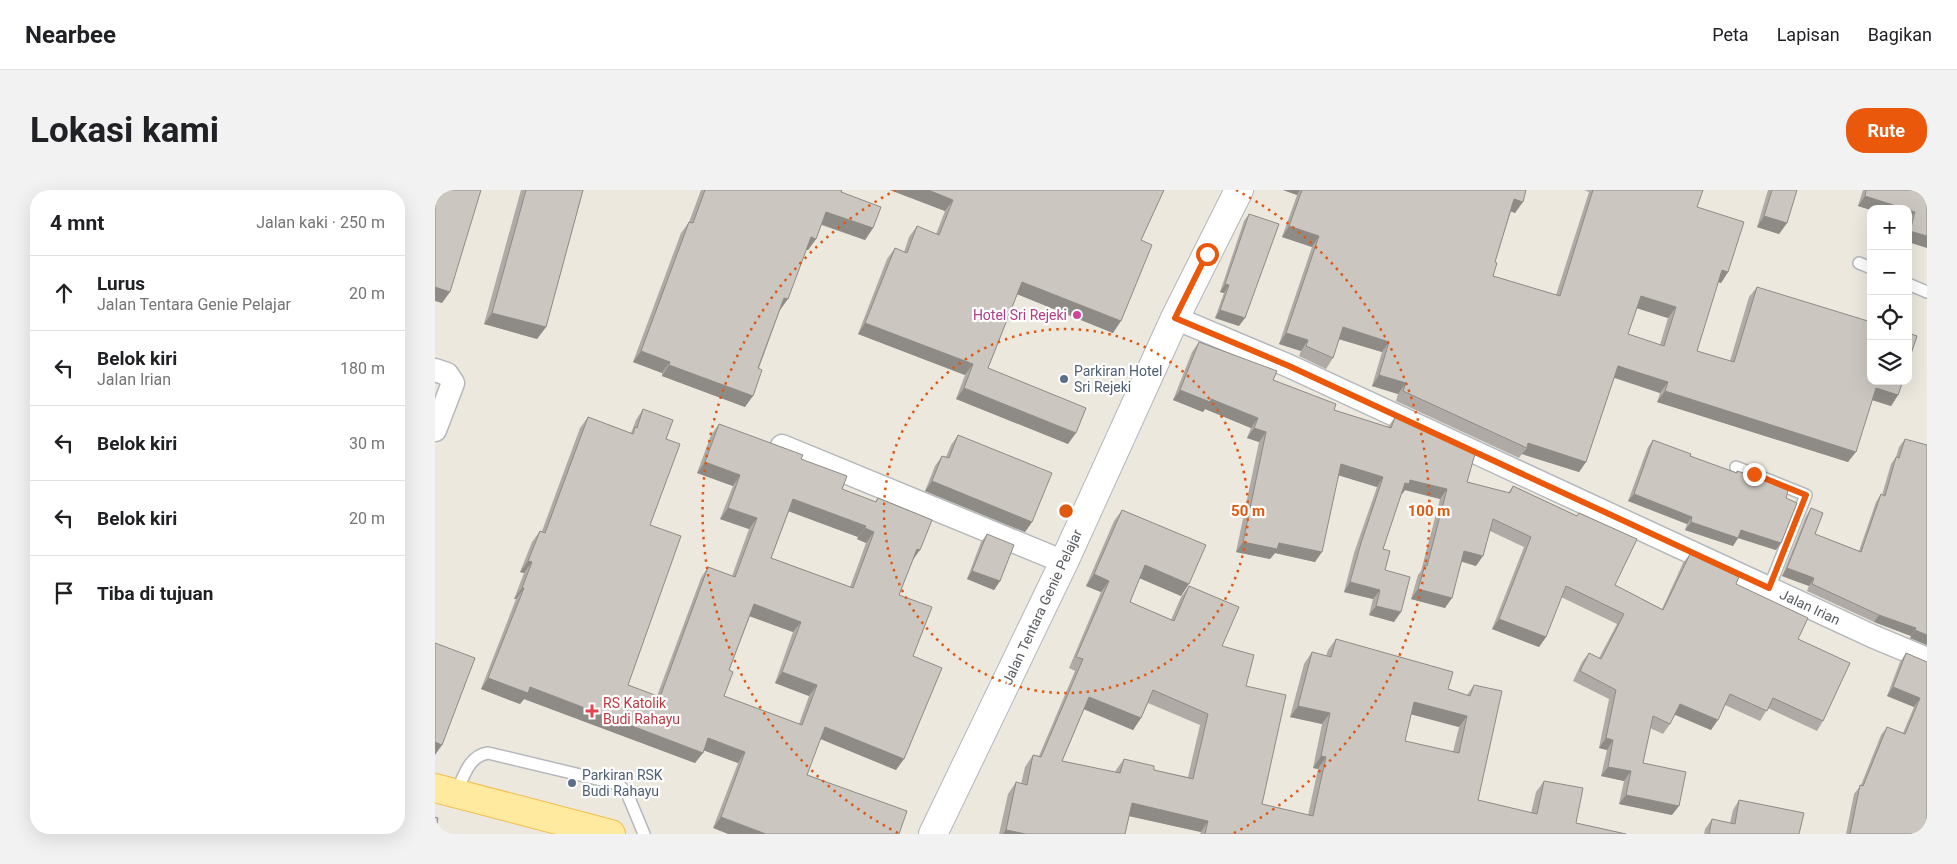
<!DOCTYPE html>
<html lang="id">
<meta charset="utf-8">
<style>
body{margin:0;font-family:Roboto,sans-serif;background:#f2f2f2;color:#202124}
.controls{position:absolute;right:15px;top:15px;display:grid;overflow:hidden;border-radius:10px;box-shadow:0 5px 20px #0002}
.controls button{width:45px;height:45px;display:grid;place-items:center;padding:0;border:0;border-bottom:1px solid #e0e0e0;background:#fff;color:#202124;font:25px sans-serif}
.stop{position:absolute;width:15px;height:15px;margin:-11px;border:4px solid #ea580c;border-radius:50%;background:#fff}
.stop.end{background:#ea580c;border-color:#fff;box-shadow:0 1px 5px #0008}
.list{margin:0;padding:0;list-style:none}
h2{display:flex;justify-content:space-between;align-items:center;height:65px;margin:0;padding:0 20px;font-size:21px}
h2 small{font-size:16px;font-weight:400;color:#757577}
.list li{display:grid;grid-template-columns:32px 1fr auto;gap:15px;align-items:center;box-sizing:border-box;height:75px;padding:0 20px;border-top:1px solid #e0e0e0}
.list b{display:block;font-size:19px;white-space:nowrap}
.list p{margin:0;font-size:16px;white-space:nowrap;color:#757577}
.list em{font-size:16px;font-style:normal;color:#757577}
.icon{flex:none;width:28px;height:28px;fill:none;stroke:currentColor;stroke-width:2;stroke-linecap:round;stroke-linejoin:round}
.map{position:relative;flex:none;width:1492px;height:644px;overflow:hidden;border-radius:20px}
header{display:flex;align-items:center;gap:30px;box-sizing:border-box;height:70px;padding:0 25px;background:#fff;border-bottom:1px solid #e0e0e0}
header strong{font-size:24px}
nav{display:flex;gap:28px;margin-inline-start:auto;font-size:18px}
.intro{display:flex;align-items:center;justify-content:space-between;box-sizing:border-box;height:120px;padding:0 30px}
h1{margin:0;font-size:35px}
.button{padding:12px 22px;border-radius:20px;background:#ea580c;color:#fff;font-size:18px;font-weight:700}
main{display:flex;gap:30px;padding:0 30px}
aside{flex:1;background:#fff;border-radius:20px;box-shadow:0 5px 20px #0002}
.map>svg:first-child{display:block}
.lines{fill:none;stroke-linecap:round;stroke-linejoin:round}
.service-casing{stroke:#b5b8bc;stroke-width:14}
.minor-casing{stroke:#b5b8bc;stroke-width:25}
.secondary-casing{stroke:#b2b7bc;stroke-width:30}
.primary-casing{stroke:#f5bd4e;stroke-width:30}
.service{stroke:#fff;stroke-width:11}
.minor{stroke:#fff;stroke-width:22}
.secondary{stroke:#fff;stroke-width:28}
.primary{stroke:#ffeaa0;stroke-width:28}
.wall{fill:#afaaa5;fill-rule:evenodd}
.shaded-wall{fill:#8e8b86}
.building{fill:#cbc6c0;stroke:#8e8b86;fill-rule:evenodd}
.route{stroke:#ea580c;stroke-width:6}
.ring{fill:none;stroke:#e15910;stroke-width:2.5;stroke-dasharray:2.5 5}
.hotel-dot{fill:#d1479c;stroke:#fff;stroke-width:2}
.service-dot{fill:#5c6f8a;stroke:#fff;stroke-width:2}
.health-dot{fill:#e0444e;stroke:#fff;stroke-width:2}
.labels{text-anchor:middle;stroke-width:4.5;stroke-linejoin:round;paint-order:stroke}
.hotel-label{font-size:14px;fill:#b23c85;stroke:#fff;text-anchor:end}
.service-label{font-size:14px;fill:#4e5e75;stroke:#fff;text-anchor:start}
.street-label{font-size:14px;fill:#585c60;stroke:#fff}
.health-label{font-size:14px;fill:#be3a42;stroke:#fff;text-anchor:start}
.centre{fill:#e15910;stroke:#fff;stroke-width:2.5}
.ring-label{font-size:15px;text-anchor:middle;font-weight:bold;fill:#e15910;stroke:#fff;stroke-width:4.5;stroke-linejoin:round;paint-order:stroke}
</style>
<header>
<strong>Nearbee</strong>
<nav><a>Peta</a><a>Lapisan</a><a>Bagikan</a></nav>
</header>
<div class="intro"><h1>Lokasi kami</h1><a class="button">Rute</a></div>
<main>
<aside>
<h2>4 mnt<small>Jalan kaki · 250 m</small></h2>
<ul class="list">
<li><svg class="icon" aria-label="ahead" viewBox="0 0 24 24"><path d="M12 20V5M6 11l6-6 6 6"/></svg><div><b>Lurus</b><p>Jalan Tentara Genie Pelajar</p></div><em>20 m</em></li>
<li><svg class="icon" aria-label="left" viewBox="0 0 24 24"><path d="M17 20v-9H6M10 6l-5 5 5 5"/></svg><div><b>Belok kiri</b><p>Jalan Irian</p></div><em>180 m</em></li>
<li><svg class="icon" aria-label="left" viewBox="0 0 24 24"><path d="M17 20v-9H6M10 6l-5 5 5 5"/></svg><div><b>Belok kiri</b></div><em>30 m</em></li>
<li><svg class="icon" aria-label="left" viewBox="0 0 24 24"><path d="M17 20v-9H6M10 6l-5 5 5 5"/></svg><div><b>Belok kiri</b></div><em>20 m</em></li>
<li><svg class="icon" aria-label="arrive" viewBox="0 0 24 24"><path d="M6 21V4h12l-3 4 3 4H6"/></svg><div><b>Tiba di tujuan</b></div></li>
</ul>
</aside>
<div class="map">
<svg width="1492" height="644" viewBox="0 0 1492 644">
<rect width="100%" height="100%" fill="#ece8de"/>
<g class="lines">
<g class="service-casing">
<g id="service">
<polyline points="1424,73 1436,78"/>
<polyline points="1473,94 1492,102"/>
<polyline points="1301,277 1371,305 1334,398"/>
<path d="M21,603C29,587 33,566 53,563L183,594L192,603L209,644"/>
</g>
</g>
<g class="minor-casing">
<g id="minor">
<polyline points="740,128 854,176 1437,446 1492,469"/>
<polyline points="0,180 12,184 18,193 0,240"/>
<polyline points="347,256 629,372"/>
</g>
</g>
<g class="secondary-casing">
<polyline id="secondary" points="498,644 629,372 740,128 804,0"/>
</g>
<g class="primary-casing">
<polyline id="primary" points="0,598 176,644"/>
</g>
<use href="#service" class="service"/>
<use href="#minor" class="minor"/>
<use href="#secondary" class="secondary"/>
<use href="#primary" class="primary"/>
</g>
<g class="wall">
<polygon points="86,0 148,0 111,137 102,149 49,134"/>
<polygon points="266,0 407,0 406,2 438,38 430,50 386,35 381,49 373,60 371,60 345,120 310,217 227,186 227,183 198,172 246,43 254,32"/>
<polygon points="455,0 729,0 706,50 678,143 582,104 553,178 633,254 521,209 530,185 423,144 452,69 460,58 469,62 474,47 482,36 501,44 510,21"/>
<path d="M848,0H1091L1080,23L1076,21L1060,72L1058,86L1121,105L1154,2L1149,0H1268L1262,17L1293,82L1286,93L1283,92L1262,161L1295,171L1314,107L1322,97L1463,205L1456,216L1437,210L1413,272L1222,212L1225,203L1179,188L1151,272L1144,282L1087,264L1084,268L961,211L963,204L937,196L947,162L904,149L898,168L891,179L864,166L866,161L844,154L877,57L847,47L862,5ZM1202,118L1233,128L1225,155L1193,144Z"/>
<polygon points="1333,0 1362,0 1352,33 1344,44 1322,37"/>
<polygon points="1428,0 1492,0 1473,52 1473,19 1436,19 1436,20 1423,16"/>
<polygon points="814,24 804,136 780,128 789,103 785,102 809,31"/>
<polygon points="764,152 838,190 899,220 953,237 960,227 1032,292 1073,303 1078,296 1142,326 1144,323 1180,395 1227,419 1248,373 1255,364 1301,394 1363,449 1388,531 1382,541 1333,518 1325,531 1290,515 1276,540 1240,524 1235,534 1228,544 1215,538 1208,573 1237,625 1184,614 1189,591 1166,586 1172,560 1164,558 1174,509 1138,491 1147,472 1154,463 1164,468 1182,434 1126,407 1111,447 1104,457 1057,439 1089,357 1055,341 1041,376 1027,372 1010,418 976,409 983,385 986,381 1005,309 970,300 967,304 966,304 948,359 950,380 959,432 934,425 938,409 909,402 919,363 942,297 904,285 880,372 840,363 835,369 801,362 824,252 812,248 816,238 770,219 768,222 738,210 757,162"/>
<path d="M208,219L231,249L215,335L193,495L222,506L266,388L273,377L297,386L314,339L285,329L298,296L262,283L276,245L284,234L366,269L407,299L440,312L443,308L477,371L464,405L478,466L461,580L386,549L278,638L303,573L268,560L260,573L89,509L85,514L46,499L81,409H79L89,383L85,382L97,352L105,341H107L145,238L153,227L196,243L201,230ZM354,321L423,347L422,349L431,353L415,397L336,368ZM315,426L358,442L340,493L374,506L364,534L289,506L294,480Z"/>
<polygon points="523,245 597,332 590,342 490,301 500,276 507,266 511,267 516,255"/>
<polygon points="1470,249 1492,455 1475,448 1476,446 1439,432 1372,401 1374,396 1347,386 1371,326 1376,318 1380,344 1424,361 1441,312 1446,304 1447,305 1456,274 1461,267 1464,257"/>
<polygon points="1218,250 1255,266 1301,283 1302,281 1351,308 1341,360 1303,348 1298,356 1250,340 1252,334 1193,311 1213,257"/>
<path d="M687,320L746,406L704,388L695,412L736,430L746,407L754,396L787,456L811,496L827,614L873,625L883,579L878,578L887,534L855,527L869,474L877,462L891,466L893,460L901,449L1013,499L1032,505L1039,495L1043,610L1096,623L1101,602L1109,591L1141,633L1191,644H765L766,642L694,626L690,644H564L573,604L581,592L586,594L590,577L598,565L604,566L640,481L634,478L666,402L651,396L679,331ZM713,513L765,535L753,587L719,580L689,569L681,580L680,582L627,571L649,519L698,540L706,528ZM976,524L1024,537L1018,562L970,551Z"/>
<polygon points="552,344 565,391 559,400 532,389 546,352"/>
<polygon points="1471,463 1492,472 1492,644 1411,644 1419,604 1426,595 1446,545 1452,537 1468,543 1479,517 1452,506 1465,472"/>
<polygon points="1304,610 1364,644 1269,644 1270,639 1277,629 1295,633 1298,620"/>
</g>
<g class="shaded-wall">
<polygon points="455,0 493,0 518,10 510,21"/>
<polygon points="848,0 865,0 862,5"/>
<polygon points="1430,6 1471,19 1436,19 1436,20 1423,16"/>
<polygon points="1079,9 1088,12 1080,23 1072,20"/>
<polygon points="1473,19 1480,22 1473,31"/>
<polygon points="391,22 438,38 430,50 383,33"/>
<polygon points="1329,26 1352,33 1344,44 1322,37"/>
<polygon points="854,36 884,46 877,57 847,47"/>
<polygon points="1475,41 1492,46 1492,58 1473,52 1473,42"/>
<polygon points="376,47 381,49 373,60 368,59"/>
<polygon points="1287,80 1293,82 1286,93 1280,91"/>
<polygon points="587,92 686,131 678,143 579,103"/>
<polygon points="790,94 794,95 789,103 785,102"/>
<polygon points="0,97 15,102 7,113 0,111"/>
<polygon points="1206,106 1241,117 1233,128 1198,117"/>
<polygon points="349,108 353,109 345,120 342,119"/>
<polygon points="785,120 810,128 804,136 780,128"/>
<polygon points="57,123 111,137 102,149 49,134"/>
<polygon points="430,133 538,174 530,185 423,144"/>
<polygon points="908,137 954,152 947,162 900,148"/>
<polygon points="851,143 873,150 866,161 844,154"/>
<polygon points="206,161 235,172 227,183 198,172"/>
<polygon points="234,175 318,206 310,217 227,186"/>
<polygon points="1183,176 1233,192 1225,203 1175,186"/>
<polygon points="944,185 971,193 963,204 937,196"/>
<polygon points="529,198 641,243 633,254 521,209"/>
<polygon points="1441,198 1463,205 1456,216 1434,209"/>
<polygon points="745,200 776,209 823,228 816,238 770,219 768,222 738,210"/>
<polygon points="1230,201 1421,262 1413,272 1222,212"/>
<polygon points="819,238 831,242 824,252 812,248"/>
<polygon points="1093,253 1151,272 1144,282 1087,264 1092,258"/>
<polygon points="270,272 305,285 298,296 262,283"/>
<polygon points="906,274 948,287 942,297 899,284"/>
<polygon points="975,290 1012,299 1005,309 970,300 967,304 963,303 970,293"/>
<polygon points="497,291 597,332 590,342 490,301"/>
<polygon points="1199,304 1257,327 1252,334 1193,311"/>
<polygon points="358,309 431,336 423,347 350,320"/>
<polygon points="293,318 322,328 314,339 285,329"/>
<polygon points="1256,332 1306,340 1346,353 1341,360 1303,348 1298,356 1250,340"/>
<polygon points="430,338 439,342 431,353 422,349"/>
<polygon points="808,352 844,353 887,362 880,372 840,363 835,369 801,362"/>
<polygon points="482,359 485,360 477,371 474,370"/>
<polygon points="1029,361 1048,366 1041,376 1023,370"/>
<polygon points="93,371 97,372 89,383 85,382"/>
<polygon points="710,375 754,394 746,406 702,387"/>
<polygon points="1352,378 1379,388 1374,396 1347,386"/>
<polygon points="537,381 565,391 559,400 532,389"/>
<polygon points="659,384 674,391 666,402 651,396"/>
<polygon points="915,392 945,400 938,409 909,402"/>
<polygon points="87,398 89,398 81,409 79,409"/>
<polygon points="983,399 1017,408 1010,418 976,409"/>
<polygon points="319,414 366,432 358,442 311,425"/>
<polygon points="941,416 966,422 959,432 934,425"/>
<polygon points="1444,425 1481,438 1476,446 1439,432"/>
<polygon points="1064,429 1111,447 1104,457 1057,439"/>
<polygon points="1480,440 1492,445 1492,455 1475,448"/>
<polygon points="347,482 382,495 374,506 340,493"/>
<polygon points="53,488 95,497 268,563 260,573 89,509 85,514 46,499"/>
<polygon points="1458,497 1485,508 1479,517 1452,506"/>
<polygon points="654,507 706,528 698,540 646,518"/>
<polygon points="979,512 1032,526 1024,537 971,523"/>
<polygon points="1245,514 1283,530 1276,540 1238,524"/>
<polygon points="863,516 895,523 887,534 855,527"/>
<polygon points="390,537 469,569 461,580 383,548"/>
<polygon points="273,548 310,562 303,573 265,559"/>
<polygon points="1171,548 1178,550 1172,560 1164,558"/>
<polygon points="0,552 7,555 0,565"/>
<polygon points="886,566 891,567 883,579 878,578"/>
<polygon points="1173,577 1196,581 1189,591 1166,586"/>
<polygon points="1191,605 1244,616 1237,625 1184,614"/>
<polygon points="697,613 773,631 766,642 689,625"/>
<polygon points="286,627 331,644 293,644 278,638"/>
<polygon points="571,640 591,644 568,644"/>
</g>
<g class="building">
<polygon points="0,0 46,0 15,102 0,97"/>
<polygon points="91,0 148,0 111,137 57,123"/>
<polygon points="270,0 407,0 406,2 446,17 438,38 391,22 381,49 376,47 353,109 349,108 323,178 327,180 318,206 234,175 235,172 206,161 254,32 258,33"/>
<polygon points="493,0 729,0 706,50 717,55 686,131 587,92 553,178 651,218 641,243 529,198 538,174 430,133 460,58 472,63 482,36 504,45 518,10"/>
<path d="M867,0H1091L1088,12L1079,9L1060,72L1062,73L1058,86L1125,106L1158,0H1268L1262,17L1309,32L1293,82L1287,80L1262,161L1299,172L1322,97L1436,132V191H1468L1463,205L1441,198L1421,262L1230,201L1233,192L1183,176L1151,272L1093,253L1092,258L968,201L971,193L944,185L954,152L908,137L898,168L871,156L873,150L851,143L884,46L854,36ZM1206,106L1241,117L1229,156L1193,144Z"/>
<polygon points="1337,0 1362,0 1352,33 1329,26"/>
<polygon points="1431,0 1492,0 1492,46 1475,41 1480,22 1430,6"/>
<polygon points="814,24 844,34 810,128 785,120 794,95 790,94"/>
<polygon points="1473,143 1482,146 1473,173"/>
<polygon points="764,152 842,181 838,190 901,214 899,220 956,238 960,227 1040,264 1032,292 1075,303 1078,296 1142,326 1144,323 1202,349 1180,395 1228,420 1255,364 1304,387 1301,394 1373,428 1363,449 1415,473 1388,531 1338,508 1332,521 1295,504 1283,530 1245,514 1235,534 1218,526 1208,573 1251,582 1244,616 1191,605 1196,581 1173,577 1178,550 1171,548 1181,500 1145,481 1154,463 1166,469 1189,424 1131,396 1111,447 1064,429 1096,347 1058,329 1048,366 1029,361 1017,408 983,399 990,375 992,376 1012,299 975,290 974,294 970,293 948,359 955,361 950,380 975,387 966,422 941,416 945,400 915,392 926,353 948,287 906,274 887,362 844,353 842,359 808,352 831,242 819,238 823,228 776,209 775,212 745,200"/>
<path d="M208,219L238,230L231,249L245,254L215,335L246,346L193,495L225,507L273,377L300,387L322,328L293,318L305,285L270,272L284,234L368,265L366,269L412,286L407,299L441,312L443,308L497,330L485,360L482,359L464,405L497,417L478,466L507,478L469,569L390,537L372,585L472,621L464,644H331L286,627L310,562L273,548L268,563L95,497L93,503L53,488L89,398H87L97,372L93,371L105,341L110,343L153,227L198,244L200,237L202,238ZM358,309L431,336L430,338L439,342L418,398L336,368ZM319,414L366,432L347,482L382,495L367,535L289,506L298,482L294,480Z"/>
<polygon points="523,245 617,283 597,332 497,291 507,266 514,268"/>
<polygon points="1470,249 1492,255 1492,445 1480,440 1481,438 1444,425 1377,394 1379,388 1352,378 1376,318 1388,323 1380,344 1426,362 1446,304 1450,306 1461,267 1464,268"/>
<polygon points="1218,250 1256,264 1255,266 1302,283 1302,281 1354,297 1351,308 1362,313 1346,353 1306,340 1303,348 1256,332 1257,327 1199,304"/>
<path d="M687,320L771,355L754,394L710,375L695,412L739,431L754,396L804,417L787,456L819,465L811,496L851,505L827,614L878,626L891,567L886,566L895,523L863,516L877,462L896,467L901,449L1018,482L1013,499L1035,506L1039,495L1067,501L1043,610L1102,624L1109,591L1148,598L1141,633L1191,644H770L773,631L697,613L690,644H591L571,640L581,592L592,595L598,565L606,567L648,469L641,467L674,391L659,384ZM718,500L773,524L758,589L719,580V576L689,569L685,583L627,571L654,507L706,528ZM979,512L1032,526L1024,563L970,551Z"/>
<polygon points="552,344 579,355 565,391 537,381"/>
<polygon points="0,453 40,468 7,555 0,552"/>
<polygon points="1471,463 1492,472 1492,644 1415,644 1425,595 1428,596 1452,537 1470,544 1485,508 1458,497"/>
<polygon points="1304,610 1369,623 1364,644 1274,644 1277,629 1300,634"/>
<polygon points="0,627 3,628 0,644"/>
</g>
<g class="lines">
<polyline class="route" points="772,64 740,128 854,176 1334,398 1371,305 1319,284"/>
</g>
<g class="ring">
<circle cx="631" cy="321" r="182"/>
<path d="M463 643A363 363 0 0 1 461 0M801 0A363 363 0 0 1 799 643"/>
</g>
<circle class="hotel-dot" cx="642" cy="125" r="5"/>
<g class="service-dot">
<circle cx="629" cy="189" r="5"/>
<circle cx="137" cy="593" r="5"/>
</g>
<path class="health-dot" d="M154.5 513.5h5v5h5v5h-5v5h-5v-5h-5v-5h5z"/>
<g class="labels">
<g class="hotel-label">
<text x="632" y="130">Hotel Sri Rejeki</text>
</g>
<g class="service-label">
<text x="639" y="186">Parkiran Hotel<tspan x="639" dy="16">Sri Rejeki</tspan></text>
<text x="147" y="590">Parkiran RSK<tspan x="147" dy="16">Budi Rahayu</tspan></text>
</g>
<g class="street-label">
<text transform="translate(607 417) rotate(-65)" y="5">Jalan Tentara Genie Pelajar</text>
<text transform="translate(1375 417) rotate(25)" y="5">Jalan Irian</text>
</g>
<g class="health-label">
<text x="168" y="518">RS Katolik<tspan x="168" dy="16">Budi Rahayu</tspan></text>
</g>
</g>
<circle cx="631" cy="321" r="8" class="centre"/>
<g class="ring-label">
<text x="813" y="326">50 m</text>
<text x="994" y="326">100 m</text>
</g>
</svg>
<div class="controls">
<button>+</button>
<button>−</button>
<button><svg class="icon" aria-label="locate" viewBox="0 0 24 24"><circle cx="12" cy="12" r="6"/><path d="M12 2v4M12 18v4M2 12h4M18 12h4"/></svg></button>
<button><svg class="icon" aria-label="layers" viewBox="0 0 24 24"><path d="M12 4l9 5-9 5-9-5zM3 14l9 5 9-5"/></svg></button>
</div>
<div class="stop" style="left:772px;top:64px"></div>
<div class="stop end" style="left:1319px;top:284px"></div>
</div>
</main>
